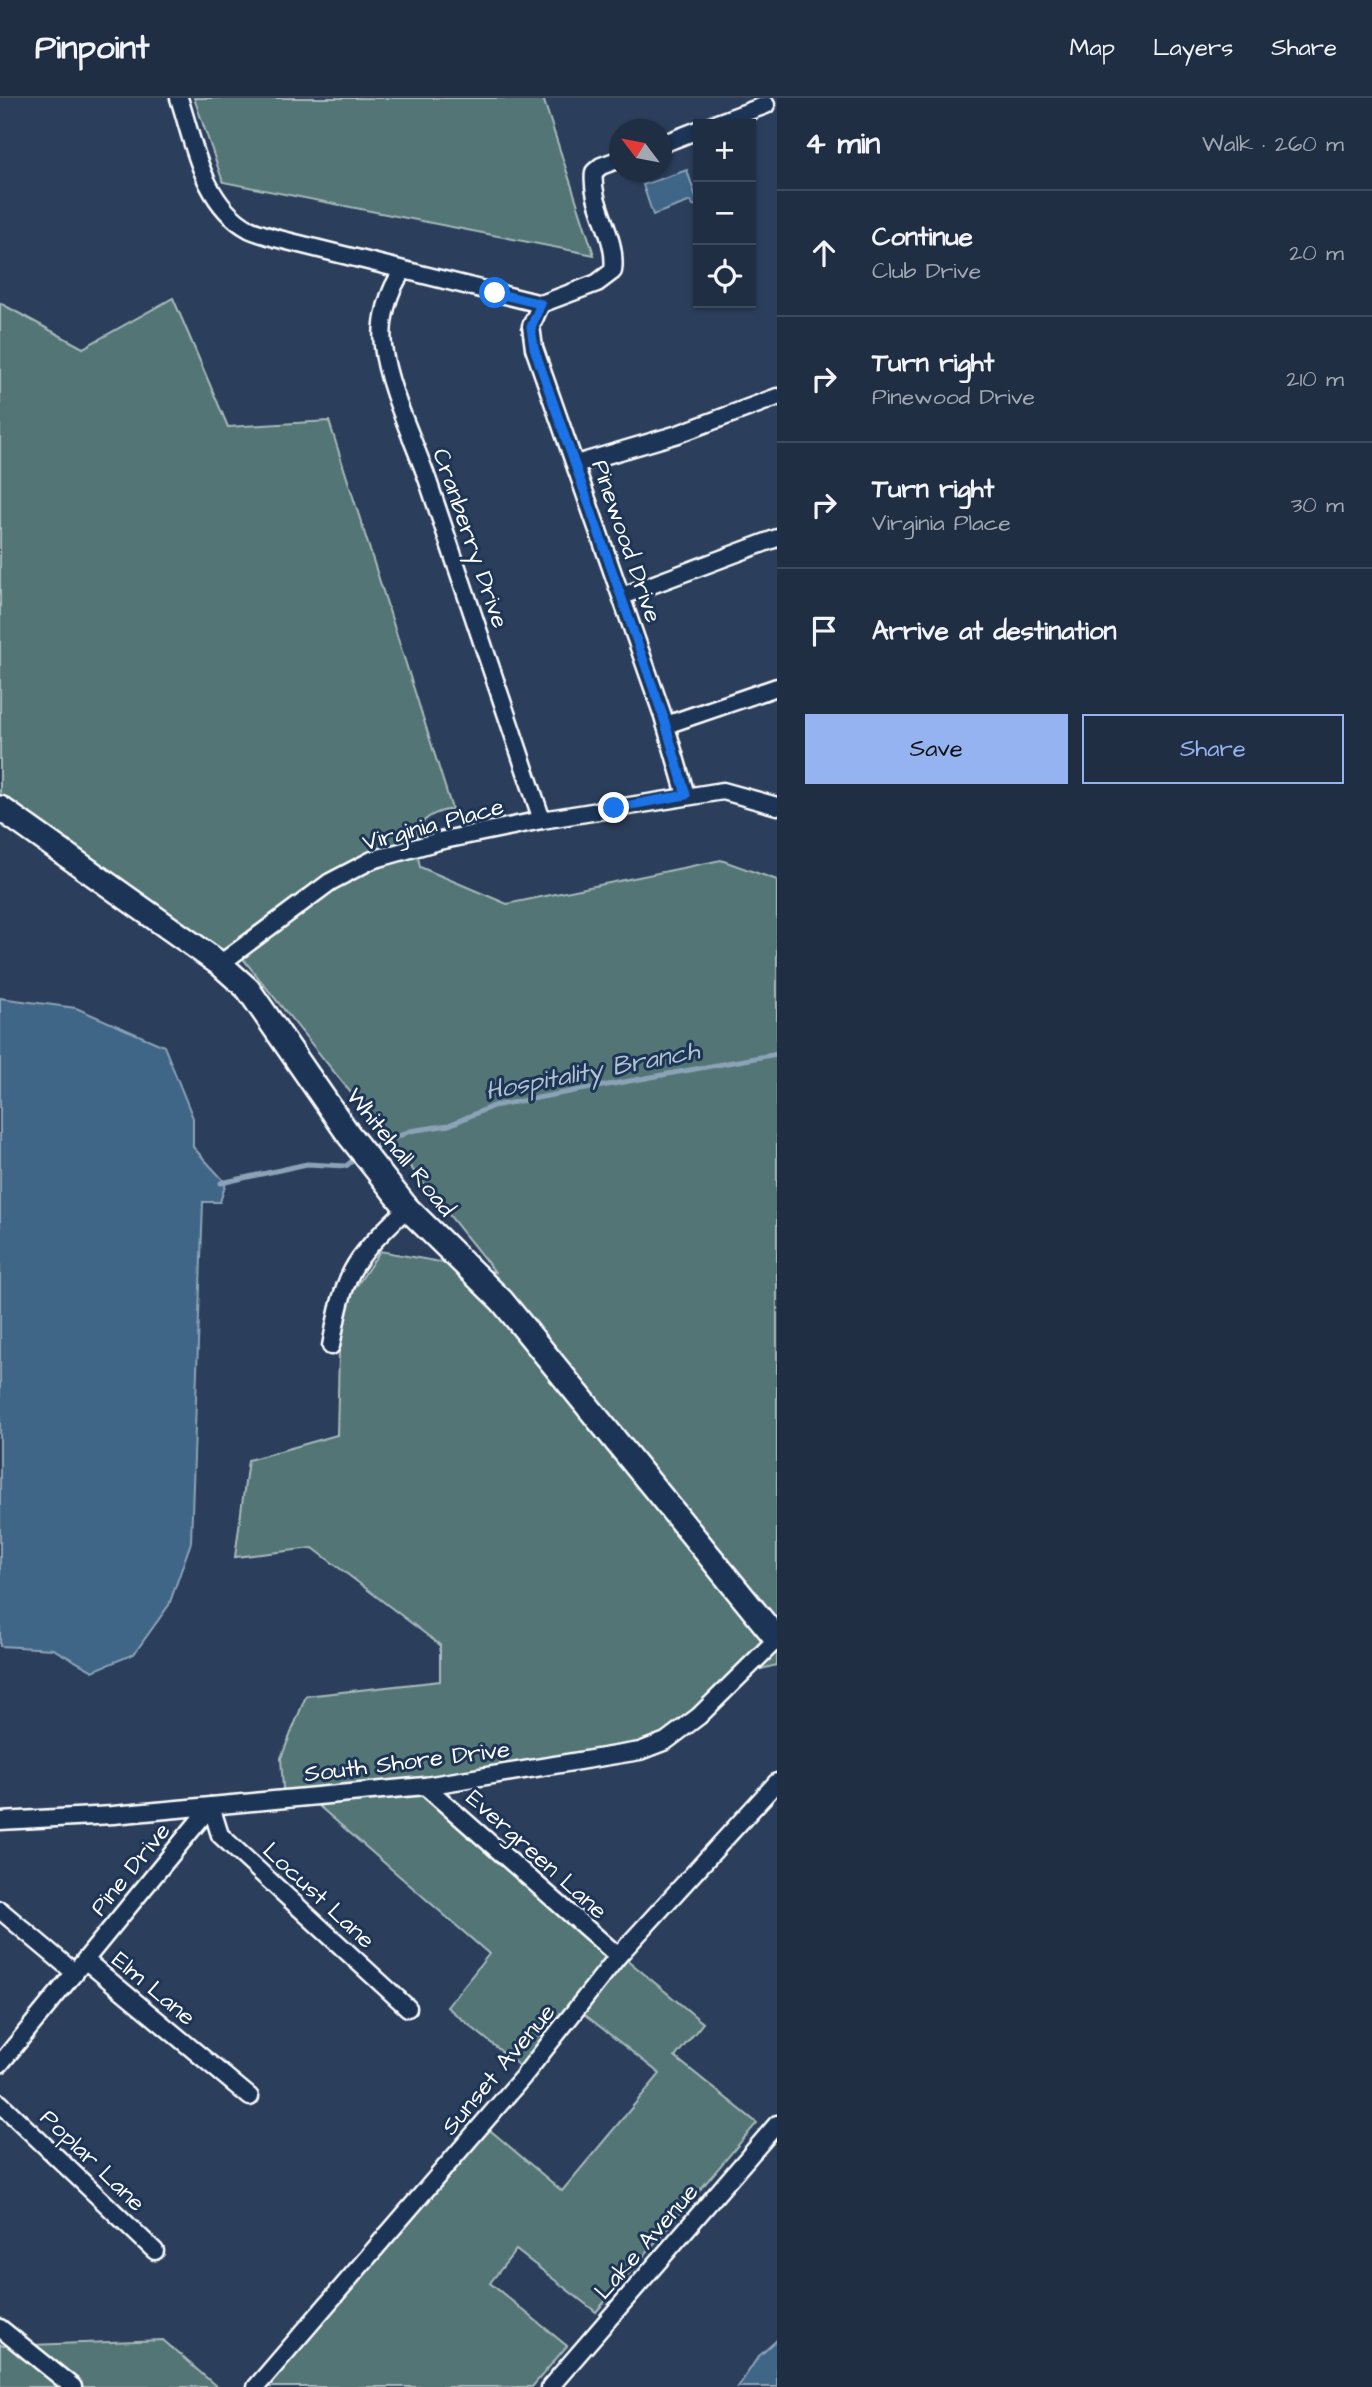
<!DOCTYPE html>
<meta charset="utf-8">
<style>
body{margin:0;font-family:"Architects Daughter",sans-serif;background:#2d3a4f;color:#f1f3f6}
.controls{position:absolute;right:21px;top:21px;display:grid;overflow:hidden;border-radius:0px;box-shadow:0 2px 5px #0004}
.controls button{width:63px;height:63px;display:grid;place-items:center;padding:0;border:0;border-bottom:2px solid #3d4a5d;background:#202e44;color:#f1f3f6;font:35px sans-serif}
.compass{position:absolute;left:609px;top:21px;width:63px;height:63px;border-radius:50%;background:#202e44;box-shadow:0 2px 5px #0004;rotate:302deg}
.stop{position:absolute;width:21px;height:21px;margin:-16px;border:5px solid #1a73e8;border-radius:50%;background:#fff}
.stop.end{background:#1a73e8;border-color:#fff;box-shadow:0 2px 7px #0008}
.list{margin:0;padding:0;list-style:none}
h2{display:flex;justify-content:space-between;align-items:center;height:91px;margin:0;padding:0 28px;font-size:30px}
h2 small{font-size:23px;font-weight:400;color:#a2a8b2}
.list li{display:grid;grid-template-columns:46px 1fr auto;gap:21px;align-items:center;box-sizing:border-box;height:126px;padding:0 28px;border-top:2px solid #3d4a5d}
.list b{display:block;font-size:26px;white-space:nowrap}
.list p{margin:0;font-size:23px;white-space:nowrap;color:#a2a8b2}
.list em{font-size:23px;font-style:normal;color:#a2a8b2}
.actions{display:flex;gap:14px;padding:21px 28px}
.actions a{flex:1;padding:16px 0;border:2px solid #95b2f1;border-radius:0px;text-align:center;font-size:24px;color:#95b2f1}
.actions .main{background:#95b2f1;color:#111}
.icon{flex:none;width:38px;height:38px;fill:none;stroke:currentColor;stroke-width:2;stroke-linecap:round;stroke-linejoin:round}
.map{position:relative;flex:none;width:777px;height:2289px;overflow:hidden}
header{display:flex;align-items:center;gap:42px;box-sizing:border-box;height:98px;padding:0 35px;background:#202e44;border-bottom:2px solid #3d4a5d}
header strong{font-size:33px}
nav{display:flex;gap:38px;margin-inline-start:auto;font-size:24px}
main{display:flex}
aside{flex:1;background:#202e44}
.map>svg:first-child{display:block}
.green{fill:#527576;stroke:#a8baba;stroke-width:2}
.water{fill:#3f6687;stroke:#8ca3b7;stroke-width:2}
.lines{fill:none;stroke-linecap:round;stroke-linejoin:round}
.stream{stroke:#8ca3b7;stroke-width:5}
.street-casing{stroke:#fff;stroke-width:21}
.secondary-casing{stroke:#fff;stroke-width:28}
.street{stroke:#1d3557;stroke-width:16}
.secondary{stroke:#1d3557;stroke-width:23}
.route{stroke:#1a73e8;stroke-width:9}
.labels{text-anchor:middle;stroke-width:6;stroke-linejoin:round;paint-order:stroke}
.street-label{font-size:24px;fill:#fff;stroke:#1d3557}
.water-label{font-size:26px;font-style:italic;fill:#b2c2cf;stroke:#1d3557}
</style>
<header>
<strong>Pinpoint</strong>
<nav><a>Map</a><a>Layers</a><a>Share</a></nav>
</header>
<main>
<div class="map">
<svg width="777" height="2289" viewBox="0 0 777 2289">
<rect width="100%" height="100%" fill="#2b3e5b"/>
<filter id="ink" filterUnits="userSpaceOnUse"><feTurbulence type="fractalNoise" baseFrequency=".0143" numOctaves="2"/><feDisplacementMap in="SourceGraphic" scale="14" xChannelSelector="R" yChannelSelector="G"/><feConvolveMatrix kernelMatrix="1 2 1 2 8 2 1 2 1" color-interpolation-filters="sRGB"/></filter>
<g filter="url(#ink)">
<g class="green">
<polygon points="194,0 543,0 594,157 223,84"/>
<path d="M173,200L228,329L329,323L452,711C415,717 413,736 420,769L507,806L721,762L777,782V1567L753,1573L638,1653L422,1691L703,1925L675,1959L757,2025L596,2214L516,2152L490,2185L567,2248L532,2289H250L478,2022L562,2093L660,1976L575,1909L523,1971L447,1909L489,1856L312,1702L284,1705L281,1660L306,1598L440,1583V1547L313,1450L235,1459L248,1362L337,1337L340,1213L380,1153L495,1174L232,847L207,869L0,723V205L83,250Z"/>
<polygon points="163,2242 217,2289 0,2289 0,2246 3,2248"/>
</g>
<g class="water">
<polygon points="687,72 698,106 693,108 691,103 653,117 643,87"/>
<polygon points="0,900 76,910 164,948 193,1020 193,1049 226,1085 220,1104 203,1104 191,1444 169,1507 134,1556 93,1573 53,1551 0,1548"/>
<polygon points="777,2242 777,2289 738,2289 758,2259"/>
</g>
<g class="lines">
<g class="stream">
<polyline points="377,1048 410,1033 449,1027 493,1008 777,956"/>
<polyline points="221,1085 307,1066 346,1068 351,1064"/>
</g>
<g class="street-casing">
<g id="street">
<path d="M179,0C194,46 203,106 249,131C257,135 267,137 275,140L541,206"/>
<polyline points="714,26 766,7"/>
<polyline points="662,46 698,32"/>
<path d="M403,173C388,192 380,224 383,248C388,292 416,346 430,389C468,500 505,611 542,722"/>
<polyline points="541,206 531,228 534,250 663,618 686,697"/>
<path d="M541,206L597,185L613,173C618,138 590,108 594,74L601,68L620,61"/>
<polyline points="576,366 678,336 777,299"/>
<polyline points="622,498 777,440"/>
<polyline points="666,627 777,589"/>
<polyline points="220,866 330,784 372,762 439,743 542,722 723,693 777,708"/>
<path d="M331,1248C336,1223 340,1196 352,1173C365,1149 388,1129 407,1110"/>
<polyline points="425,1688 618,1858"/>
<polyline points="211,1708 220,1737 408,1910"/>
<polyline points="0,1723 113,1717 425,1688 640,1653 666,1643 699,1618 777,1541"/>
<polyline points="0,1812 75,1875"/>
<polyline points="85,1862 250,1999"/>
<polyline points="0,1966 211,1708"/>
<polyline points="0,2005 155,2153"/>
<polyline points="0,2230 73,2289"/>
<polyline points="256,2289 522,1980 618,1858 777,1684"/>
<polyline points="550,2289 777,2026"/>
</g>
</g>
<g class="secondary-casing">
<polyline id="secondary" points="0,710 220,866 248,891 349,1037 407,1110 502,1203 777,1541"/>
</g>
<use href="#street" class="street"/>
<use href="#secondary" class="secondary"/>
</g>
</g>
<g class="lines" filter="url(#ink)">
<polyline class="route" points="495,195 541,206 531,229 534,250 663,618 686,697 614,710"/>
</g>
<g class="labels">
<g class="street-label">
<text transform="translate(471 440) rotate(71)" y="8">Cranberry Drive</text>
<text transform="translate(627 443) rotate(71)" y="8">Pinewood Drive</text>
<text transform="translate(433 726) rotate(-15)" y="8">Virginia Place</text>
<text transform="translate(401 1054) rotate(51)" y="8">Whitehall Road</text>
<text transform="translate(407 1663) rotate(-7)" y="8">South Shore Drive</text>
<text transform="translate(537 1756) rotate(42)" y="8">Evergreen Lane</text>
<text transform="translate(130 1771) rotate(-51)" y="8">Pine Drive</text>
<text transform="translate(319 1797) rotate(43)" y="8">Locust Lane</text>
<text transform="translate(154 1890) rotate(40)" y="8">Elm Lane</text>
<text transform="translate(498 1971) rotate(-50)" y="8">Sunset Avenue</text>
<text transform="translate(93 2062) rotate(44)" y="8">Poplar Lane</text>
<text transform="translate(646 2143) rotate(-49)" y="8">Lake Avenue</text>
</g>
<g class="water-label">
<text transform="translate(592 972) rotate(-11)" y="9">Hospitality Branch</text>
</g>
</g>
</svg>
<div class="controls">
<button>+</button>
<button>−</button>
<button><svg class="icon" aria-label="locate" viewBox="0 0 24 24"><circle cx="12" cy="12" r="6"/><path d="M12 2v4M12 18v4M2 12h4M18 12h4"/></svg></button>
</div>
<svg class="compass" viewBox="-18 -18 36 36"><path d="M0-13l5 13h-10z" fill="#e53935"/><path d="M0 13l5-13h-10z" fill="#a2a8b2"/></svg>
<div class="stop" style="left:495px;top:195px"></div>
<div class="stop end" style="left:614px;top:710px"></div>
</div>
<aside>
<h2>4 min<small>Walk · 260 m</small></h2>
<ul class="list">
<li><svg class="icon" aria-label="ahead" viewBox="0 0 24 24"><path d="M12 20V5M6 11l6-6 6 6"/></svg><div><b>Continue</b><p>Club Drive</p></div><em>20 m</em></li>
<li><svg class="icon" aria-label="right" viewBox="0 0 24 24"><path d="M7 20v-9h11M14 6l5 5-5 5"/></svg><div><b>Turn right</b><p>Pinewood Drive</p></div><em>210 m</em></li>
<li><svg class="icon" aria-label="right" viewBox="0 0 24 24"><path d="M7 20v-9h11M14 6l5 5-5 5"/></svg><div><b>Turn right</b><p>Virginia Place</p></div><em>30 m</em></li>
<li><svg class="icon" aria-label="arrive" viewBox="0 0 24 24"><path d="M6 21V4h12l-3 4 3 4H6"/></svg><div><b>Arrive at destination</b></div></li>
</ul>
<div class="actions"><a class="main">Save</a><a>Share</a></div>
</aside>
</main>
